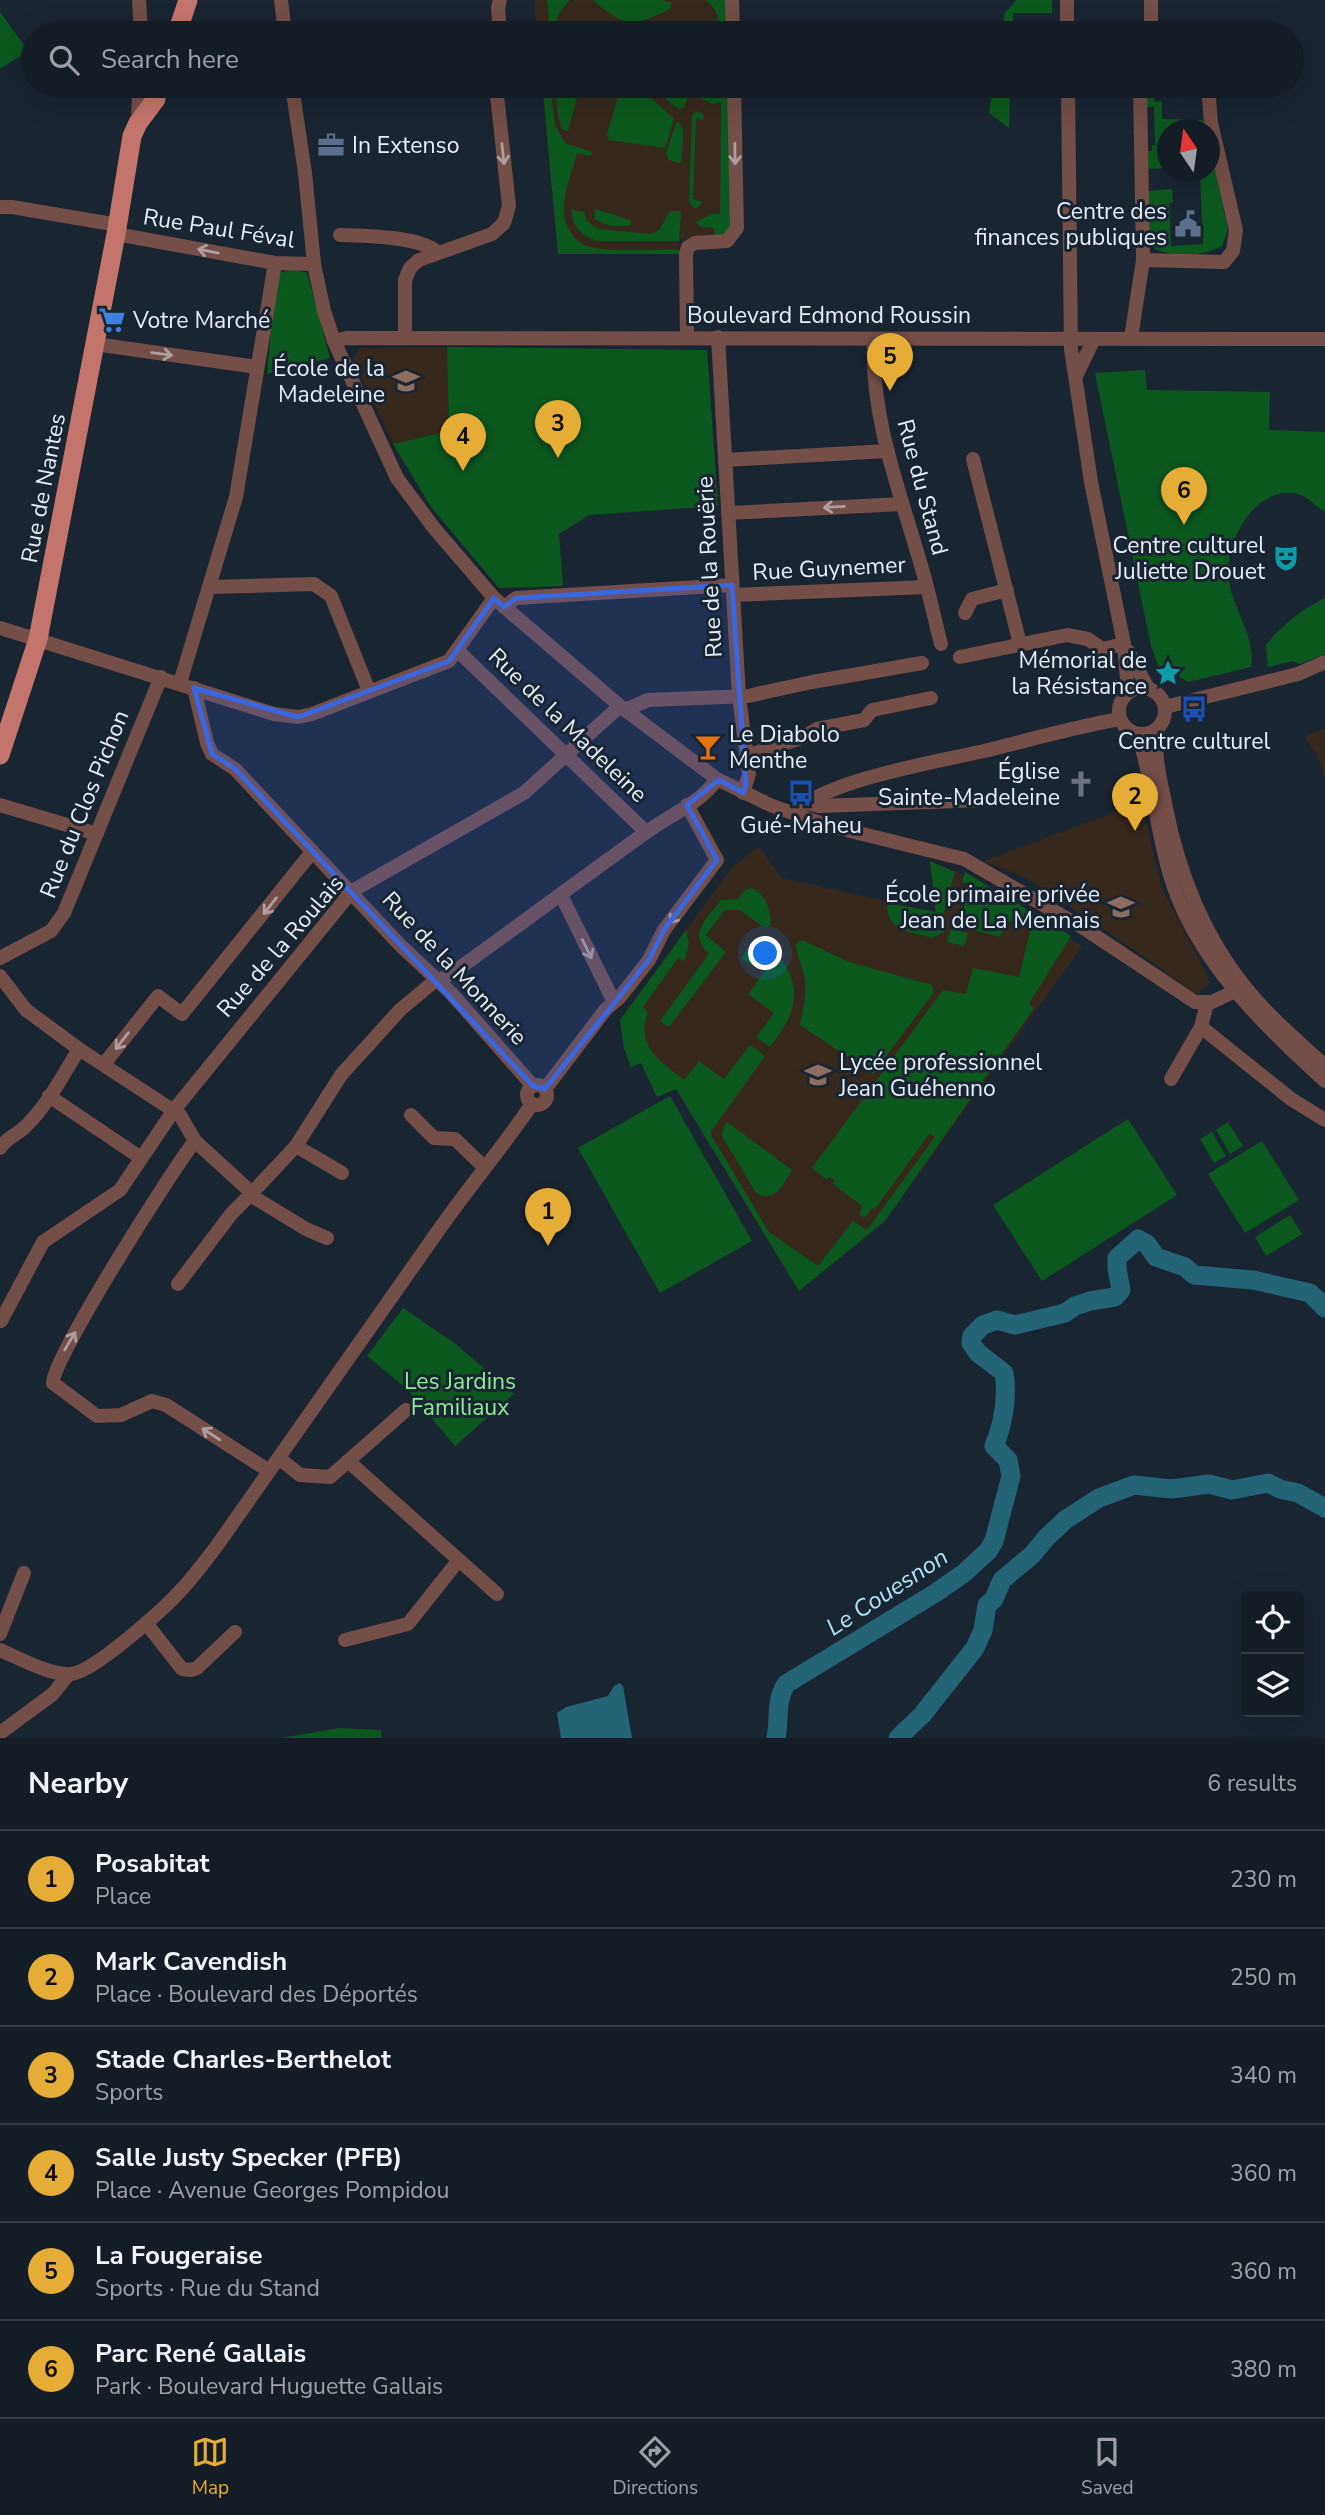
<!DOCTYPE html>
<meta charset="utf-8">
<style>
body{margin:0;font-family:"Nunito Sans",sans-serif;background:#1d252e;color:#f1f3f6}
.controls{position:absolute;right:21px;bottom:21px;display:grid;overflow:hidden;border-radius:7px;box-shadow:0 7px 28px #0002}
.controls button{width:63px;height:63px;display:grid;place-items:center;padding:0;border:0;border-bottom:2px solid #333a43;background:#141c26;color:#f1f3f6;font:35px sans-serif}
.compass{position:absolute;left:1157px;top:119px;width:63px;height:63px;border-radius:50%;background:#141c26;box-shadow:0 7px 28px #0002;rotate:347deg}
.you{position:absolute;left:766px;top:954px;width:24px;height:24px;margin:-18px;border:5px solid #fff;border-radius:50%;background:#1a73e8;box-shadow:0 0 0 10px #1a73e833}
.badge{display:grid;place-items:center;width:46px;height:46px;border-radius:50%;background:#e5ad36;color:#111;font-size:23px;font-weight:700}
.pin{position:absolute;translate:-50% -58px;filter:drop-shadow(0 2px 4px #0008)}
.pin::after{content:'';position:absolute;top:37px;width:24px;height:21px;background:inherit;clip-path:polygon(0 0,100% 0,50% 100%)}
.list{margin:0;padding:0;list-style:none}
h2{display:flex;justify-content:space-between;align-items:center;height:91px;margin:0;padding:0 28px;font-size:30px}
h2 small{font-size:23px;font-weight:400;color:#9da1a7}
.list li{display:grid;grid-template-columns:46px 1fr auto;gap:21px;align-items:center;box-sizing:border-box;height:98px;padding:0 28px;border-top:2px solid #333a43}
.list b{display:block;font-size:26px;white-space:nowrap}
.list p{margin:0;font-size:23px;white-space:nowrap;color:#9da1a7}
.list em{font-size:23px;font-style:normal;color:#9da1a7}
.icon{flex:none;width:38px;height:38px;fill:none;stroke:currentColor;stroke-width:2;stroke-linecap:round;stroke-linejoin:round}
.map{position:relative;flex:none;width:1325px;height:1738px;overflow:hidden}
.search{position:absolute;background:#141c26;box-shadow:0 7px 28px #0002;left:21px;right:21px;top:21px;height:77px;display:flex;align-items:center;gap:18px;box-sizing:border-box;padding:0 24px;border-radius:38px;color:#9da1a7;font-size:26px}
.sheet{height:679px;background:#141c26}
nav{display:flex;justify-content:space-around;align-items:center;box-sizing:border-box;height:98px;border-top:2px solid #333a43;background:#141c26;font-size:19px;color:#9da1a7}
nav a{display:grid;justify-items:center;gap:4px}
nav .on{color:#e5ad36}
.map>svg:first-child{display:block}
.education{fill:#36281c}
.green{fill:#0c591f}
.water{fill:#236577}
.lines{fill:none;stroke-linecap:round;stroke-linejoin:round}
.stream{stroke:#236577;stroke-width:3.5}
.river{stroke:#236577;stroke-width:19}
.minor{stroke:#744e48;stroke-width:14}
.major{stroke:#c4756b;stroke-width:19}
.oneway{stroke:#ad9ea0}
.marked{fill:#3b66dd;fill-opacity:0.2;stroke:#3b66dd;stroke-width:5;stroke-linejoin:round}
.labels{text-anchor:middle;stroke-width:6;stroke-linejoin:round;paint-order:stroke}
.poi-label{font-size:23px;fill:#e6edf7;stroke:#1a2532;text-anchor:end}
.street-label{font-size:23px;fill:#e6edf7;stroke:#1a2532}
.park-label{font-size:23px;fill:#8cec97;stroke:#1a2532}
.water-label{font-size:24px;font-style:italic;fill:#aee4f5;stroke:#1a2532}
</style>
<div class="map">
<svg width="1325" height="1738" viewBox="0 0 1325 1738">
<rect width="100%" height="100%" fill="#1a2532"/>
<g class="education">
<polygon points="534,0 729,0 730,33 537,33"/>
<polygon points="542,86 731,86 728,236 680,239 679,254 558,254"/>
<polygon points="447,347 449,431 393,444 353,359 360,348"/>
<polygon points="1325,729 1325,778 1317,755 1304,736"/>
<polygon points="1141,802 1162,889 1207,975 1209,984 1198,994 1189,989 1145,957 1026,878 984,861"/>
<polygon points="759,847 782,878 935,912 930,861 959,873 1082,946 885,1221 799,1291 676,1089 657,1097 626,1012 733,866"/>
</g>
<g class="green">
<path d="M547,0H570C560,10 554,19 557,33H550Z"/>
<path d="M593,0H660L672,2L670,9C631,28 625,27 593,0Z"/>
<path d="M705,0H729L730,33H720C719,18 718,9 705,0Z"/>
<polygon points="1016,0 1052,0 1052,13 1013,13 1013,33 1001,33 1005,13"/>
<polygon points="0,12 28,51 0,69"/>
<polygon points="555,86 580,86 568,131 562,129 558,116"/>
<polygon points="651,86 692,86 684,107 680,109 675,107"/>
<polygon points="701,86 731,86 732,232 715,240 714,228 701,227 696,222 711,214 720,214 721,102 713,104 700,98 698,94"/>
<polygon points="993,86 1010,86 1009,128 989,113"/>
<polygon points="1145,86 1149,86 1154,95 1155,102 1162,101 1162,119 1203,120 1205,129 1168,130 1167,168 1147,169 1146,151 1152,151 1152,145 1155,145 1154,107 1145,107"/>
<polygon points="638,87 642,89 674,119 665,148 609,140 607,134 620,90"/>
<path d="M543,90H551L555,125L565,143L592,152L591,156L577,153C572,172 563,192 564,212C564,223 572,238 582,244C599,254 657,249 679,250V254H558Z"/>
<polygon points="696,111 703,114 704,120 696,118 693,199 702,202 698,208 694,208 689,202 692,116"/>
<polygon points="677,121 683,129 682,161 679,163 669,160 666,153"/>
<path d="M1210,149L1228,229L1222,246C1199,257 1179,258 1155,249L1147,232V191L1172,189L1173,202L1169,203L1171,246L1203,244L1200,172H1210Z"/>
<path d="M571,209L584,212L587,221L598,229L651,234L660,229L670,211H681L679,241H597C580,235 573,227 571,209Z"/>
<path d="M595,209L631,220L630,225C618,228 605,226 595,219Z"/>
<polygon points="292,269 307,273 330,358 267,374 275,285 279,273"/>
<polygon points="447,347 707,350 718,506 589,515 559,534 563,586 499,588 431,507 393,444 449,431"/>
<path d="M1145,370L1147,390L1270,392L1269,430L1325,432V511C1317,508 1311,500 1303,496C1282,486 1259,500 1247,517C1229,541 1223,572 1234,600C1242,623 1255,642 1251,667L1188,682L1180,677L1170,661L1159,668L1151,646L1095,373Z"/>
<path d="M1325,598V654L1299,664L1293,661L1268,667L1266,645C1283,624 1301,610 1325,598Z"/>
<path d="M930,861L955,872L941,924L946,927L944,932L932,938C909,931 887,932 887,903L936,912Z"/>
<path d="M965,872L1071,936L1029,1004L1034,1008L885,1221L799,1291L676,1089L657,1097L641,1063L631,1067L624,1048L620,1020L686,930C690,942 689,950 684,961L678,958L643,1007L648,1013C634,1045 662,1063 684,1080L699,1061L724,1079L750,1045L765,1056L710,1133L769,1232L818,1266L853,1221L867,1230L935,1137L930,1133L875,1209L872,1208L864,1218L859,1213L862,1208L861,1205L833,1184L835,1180L829,1177L827,1180L812,1168L943,990L966,994L973,968L1019,977L1031,927L1005,920L1000,937L959,926L970,885L962,882Z"/>
<path d="M752,888C765,893 771,910 771,924L768,927H763L740,910H725L706,935L726,952L669,1027L660,1021L709,954C687,933 707,919 721,900L738,899L745,890Z"/>
<polygon points="951,929 968,933 964,946 947,942"/>
<polygon points="753,941 764,949 752,965 741,958"/>
<path d="M799,941H804L849,962L932,985L934,992L873,1074L800,1025C803,1010 807,994 805,979C803,967 797,957 796,945Z"/>
<path d="M778,954C805,991 796,1013 770,1047L756,1037L774,1013L748,994Z"/>
<polygon points="670,1096 752,1241 660,1293 578,1148"/>
<polygon points="1128,1119 1177,1195 1042,1281 993,1205"/>
<path d="M727,1122L792,1170C783,1184 776,1204 756,1193L722,1136L723,1127Z"/>
<polygon points="1228,1122 1243,1146 1230,1154 1216,1130"/>
<polygon points="1212,1132 1226,1156 1214,1163 1200,1139"/>
<polygon points="1262,1141 1299,1200 1245,1233 1208,1174"/>
<polygon points="1290,1215 1302,1234 1266,1256 1255,1237"/>
<polygon points="403,1308 457,1345 514,1394 455,1446 409,1391 367,1356"/>
<polygon points="339,1728 381,1730 382,1738 282,1738"/>
</g>
<polygon class="water" points="620,1683 623,1686 632,1738 561,1738 557,1713 566,1707 608,1696 614,1686"/>
<g class="lines">
<polyline class="stream" points="1314,1297 1325,1295"/>
<g class="river">
<path d="M776,1738C780,1719 775,1702 786,1684L937,1592L964,1573L988,1551L994,1541L1011,1476L1008,1460L994,1446C1003,1425 1008,1396 1004,1373L978,1353L971,1343L972,1336L983,1325L997,1320L1015,1325L1065,1313L1075,1306L1090,1301L1115,1297L1121,1290L1117,1269V1258L1138,1239L1147,1244L1156,1257L1185,1267L1194,1275L1253,1280L1310,1293L1325,1308"/>
<polyline points="898,1738 922,1715 975,1648 983,1630 987,1605 994,1599 1002,1580 1032,1555 1046,1538 1065,1520 1099,1498 1134,1485 1172,1489 1209,1484 1232,1490 1268,1483 1280,1489 1298,1493 1325,1508"/>
</g>
<g class="minor">
<polyline points="139,0 141,33"/>
<polyline points="281,0 285,33"/>
<polyline points="500,0 498,8 500,33"/>
<polyline points="732,0 733,33"/>
<polyline points="1067,0 1067,33"/>
<polyline points="1151,33 1151,0"/>
<polyline points="292,86 305,173 314,264 324,311 334,341 397,478 434,528 494,598 620,706 717,779 770,805 826,825 964,859 1085,929 1195,1002 1212,1002 1244,987"/>
<polyline points="1068,86 1071,349 1091,482 1124,644 1128,692"/>
<polyline points="138,123 139,86"/>
<polyline points="0,207 12,207 118,225"/>
<polyline points="116,234 275,263 314,264"/>
<path d="M340,235C366,236 418,236 437,252"/>
<polyline points="1143,260 1224,262 1233,251 1236,230 1211,123 1208,86"/>
<polyline points="687,337 686,254 688,247 695,243 727,241 737,228 734,86"/>
<polyline points="718,337 739,696 749,774 743,793"/>
<polyline points="405,338 405,280 410,268 419,260 492,234 504,223 509,206 496,86"/>
<polyline points="1131,338 1143,260 1140,86"/>
<path d="M874,340C870,425 906,506 927,587C932,606 936,625 941,644"/>
<polyline points="334,341 347,338 1325,339"/>
<polyline points="95,344 257,367"/>
<polyline points="1076,376 1094,339"/>
<polyline points="973,459 1020,644"/>
<polyline points="725,460 888,451"/>
<polyline points="728,513 902,504"/>
<polyline points="209,587 314,584 331,596 369,691"/>
<polyline points="733,595 927,587"/>
<polyline points="504,607 516,598 732,585"/>
<polyline points="965,613 972,599 1007,590"/>
<polyline points="0,628 274,714 298,717 312,714 449,661 494,598"/>
<polyline points="458,651 646,832"/>
<polyline points="1128,651 1148,688"/>
<polyline points="960,657 1067,635 1088,639 1102,649 1124,644"/>
<polyline points="180,683 236,497 275,263"/>
<circle cx="1142" cy="711" r="23"/>
<polyline points="194,688 207,743 212,754 235,769 399,944 451,993 533,1086"/>
<polyline points="1165,707 1298,674 1325,662"/>
<polyline points="625,710 648,700 748,696 812,682 922,663"/>
<path d="M1158,729C1153,756 1161,782 1166,808C1179,873 1203,935 1245,987C1268,1016 1298,1041 1325,1066"/>
<path d="M1138,735C1153,780 1156,829 1170,875C1194,958 1263,1025 1325,1081"/>
<polyline points="746,756 804,737 817,729 864,720 872,710 931,698"/>
<polyline points="808,803 819,806 984,800"/>
<polyline points="0,805 97,834"/>
<path d="M793,813C826,780 936,762 984,751C1029,740 1074,727 1120,719"/>
<polyline points="561,895 614,1002"/>
<polyline points="0,958 51,931 64,913 161,677"/>
<polyline points="0,976 26,1010 79,1049 180,1115 195,1141 252,1193 232,1213 178,1284"/>
<polyline points="1201,1027 1291,1099 1325,1120"/>
<polyline points="104,1064 158,996 182,1014 312,852"/>
<polyline points="1171,1079 1201,1027 1207,1003"/>
<circle cx="537" cy="1095" r="10"/>
<polyline points="545,1089 606,1009 620,997 649,960 664,930 717,860 687,805"/>
<polyline points="49,1096 141,1158"/>
<polyline points="411,1115 434,1138 455,1139 484,1167"/>
<path d="M195,1141C173,1168 51,1361 53,1383L97,1416L121,1415L152,1401L166,1405L269,1471"/>
<polyline points="296,1146 342,1173"/>
<path d="M0,1148C8,1136 16,1136 25,1127C47,1106 63,1075 79,1049"/>
<path d="M252,1193L296,1146L341,1075L400,1010L431,984L451,974C517,927 582,878 648,831C670,815 702,802 717,779"/>
<polyline points="250,1195 306,1229 327,1238"/>
<polyline points="1,1321 43,1242 120,1190 174,1110 352,891 524,793 620,706"/>
<polyline points="279,1458 300,1475 330,1477 406,1410"/>
<polyline points="348,1461 497,1594"/>
<polyline points="146,1623 182,1669 191,1670 197,1668 235,1632"/>
<polyline points="0,1634 24,1573"/>
<polyline points="345,1640 408,1624 458,1561"/>
<path d="M0,1650C19,1658 51,1676 71,1674C94,1672 165,1608 182,1589C194,1576 205,1561 216,1547C288,1445 360,1343 431,1241C463,1194 500,1151 532,1104"/>
<polyline points="0,1733 53,1694 68,1675"/>
</g>
<g class="major">
<polyline points="177,33 188,0"/>
<polyline points="0,755 38,639 116,234 132,136 138,123 156,99"/>
</g>
</g>
<defs><path id="oneway-shaft" d="M-6 0H5M1.5-3L5.5 0L1.5 3" fill="none" stroke-width="1.6" stroke-linecap="round" stroke-linejoin="round" transform="scale(1.75)"/></defs>
<g class="oneway">
<use href="#oneway-shaft" transform="translate(503 154) rotate(84)"/>
<use href="#oneway-shaft" transform="translate(735 154) rotate(89)"/>
<use href="#oneway-shaft" transform="translate(208 251) rotate(-169)"/>
<use href="#oneway-shaft" transform="translate(162 354) rotate(8)"/>
<use href="#oneway-shaft" transform="translate(834 507) rotate(177)"/>
<use href="#oneway-shaft" transform="translate(270 906) rotate(128)"/>
<use href="#oneway-shaft" transform="translate(676 915) rotate(127)"/>
<use href="#oneway-shaft" transform="translate(587 949) rotate(64)"/>
<use href="#oneway-shaft" transform="translate(122 1041) rotate(128)"/>
<use href="#oneway-shaft" transform="translate(70 1341) rotate(-59)"/>
<use href="#oneway-shaft" transform="translate(211 1434) rotate(-147)"/>
</g>
<path class="marked" d="M732,585L746,785L743,793L719,780L687,805L717,860L664,930L649,960L545,1089L533,1086L235,769L212,754L194,688L298,717L449,661L494,598L504,607L516,598Z"/>
<defs>
<g id="office-bare" transform="scale(2.1)"><path d="M-6-3h4V-5.5h4V-3h4V5H-6ZM-1-4.5V-3h2v-1.5ZM-6 0V1H6V0Z" fill="#5c6f8a" stroke="#1a2532" stroke-width="2.5" paint-order="stroke"/></g>
<g id="civic-bare" transform="scale(2.1)"><path d="M-.6-6.5H3V-4.5H.6V-3L4-1V1h2V6H-6V1h2V-1L-.6-3ZM-1.2 2.5V6h2.4V2.5Z" fill="#5c6f8a" stroke="#1a2532" stroke-width="2.5" paint-order="stroke"/></g>
<g id="supermarket-bare" transform="scale(2.1)"><path d="M-6-5.5h2.5l.6 2H6L4.5 2H-2.5L-4.4-4H-6ZM-1.5 3.2a1.3 1.3 0 1 0 .1 0ZM3 3.2a1.3 1.3 0 1 0 .1 0Z" fill="#3f7fe0" stroke="#1a2532" stroke-width="2.5" paint-order="stroke"/></g>
<g id="school-bare" transform="scale(2.1)"><path d="M0-5L7-2L0 1L-7-2ZM-4 1L0 2.5L4 1V4Q0 6-4 4Z" fill="#8d6e63" stroke="#1a2532" stroke-width="2.5" paint-order="stroke"/></g>
<g id="theatre-bare" transform="scale(2.1)"><path d="M-5-5.5Q0-4 5-5.5V0Q5 5 0 6Q-5 5-5 0ZM-3.3-2.5H-1v1.5H-3.3ZM1-2.5H3.3v1.5H1ZM-2.8 1Q0 5.5 2.8 1Z" fill="#0f9aa8" stroke="#1a2532" stroke-width="2.5" paint-order="stroke"/></g>
<g id="sight-bare" transform="scale(2.1)"><path d="M0-6L1.8-2.2L6-1.7L2.9 1.2L3.7 5.4L0 3.3L-3.7 5.4L-2.9 1.2L-6-1.7L-1.8-2.2Z" fill="#0f9aa8" stroke="#1a2532" stroke-width="2.5" paint-order="stroke"/></g>
<g id="bus-bare" transform="scale(2.1)"><path d="M-5-6H5V4H4V6H2V4H-2V6H-4V4H-5ZM-3.5-4V0h7V-4ZM-3.5 1.2v1.5H-2V1.2ZM2 1.2v1.5H3.5V1.2Z" fill="#1a4fb4" stroke="#1a2532" stroke-width="2.5" paint-order="stroke"/></g>
<g id="bar-bare" transform="scale(2.1)"><path d="M-6-5H6L.8 .8V4.5H3.5V6h-7V4.5H-.8V.8Z" fill="#e8710a" stroke="#1a2532" stroke-width="2.5" paint-order="stroke"/></g>
<g id="church-bare" transform="scale(2.1)"><path d="M-1.2-6h2.4v3.5h3.3v2.4h-3.3V6h-2.4V-.1h-3.3v-2.4h3.3Z" fill="#6b7280" stroke="#1a2532" stroke-width="2.5" paint-order="stroke"/></g>
</defs>
<g fill-rule="evenodd">
<use href="#office-bare" x="331" y="145"/>
<use href="#civic-bare" x="1188" y="224"/>
<use href="#supermarket-bare" x="112" y="320"/>
<use href="#school-bare" x="406" y="381"/>
<use href="#theatre-bare" x="1286" y="558"/>
<use href="#sight-bare" x="1168" y="673"/>
<use href="#bus-bare" x="1194" y="709"/>
<use href="#bar-bare" x="708" y="747"/>
<use href="#church-bare" x="1081" y="784"/>
<use href="#bus-bare" x="801" y="793"/>
<use href="#school-bare" x="1121" y="907"/>
<use href="#school-bare" x="818" y="1075"/>
</g>
<g class="labels">
<g class="poi-label">
<text x="352" y="153" text-anchor="start">In Extenso</text>
<text x="1167" y="219">Centre des<tspan x="1167" dy="26">finances publiques</tspan></text>
<text x="133" y="328" text-anchor="start">Votre Marché</text>
<text x="385" y="376">École de la<tspan x="385" dy="26">Madeleine</tspan></text>
<text x="1265" y="553">Centre culturel<tspan x="1265" dy="26">Juliette Drouet</tspan></text>
<text x="1147" y="668">Mémorial de<tspan x="1147" dy="26">la Résistance</tspan></text>
<text x="729" y="742" text-anchor="start">Le Diabolo<tspan x="729" dy="26">Menthe</tspan></text>
<text x="1194" y="749" text-anchor="middle">Centre culturel</text>
<text x="1060" y="779">Église<tspan x="1060" dy="26">Sainte-Madeleine</tspan></text>
<text x="801" y="833" text-anchor="middle">Gué-Maheu</text>
<text x="1100" y="902">École primaire privée<tspan x="1100" dy="26">Jean de La Mennais</tspan></text>
<text x="839" y="1070" text-anchor="start">Lycée professionnel<tspan x="839" dy="26">Jean Guéhenno</tspan></text>
</g>
<g class="street-label">
<text transform="translate(219 228) rotate(9)" y="8">Rue Paul Féval</text>
<text x="829" y="323">Boulevard Edmond Roussin</text>
<text transform="translate(923 487) rotate(75)" y="8">Rue du Stand</text>
<text transform="translate(43 488) rotate(-79)" y="8">Rue de Nantes</text>
<text transform="translate(709 567) rotate(-93)" y="8">Rue de la Rouërie</text>
<text transform="translate(829 568) rotate(-3)" y="8">Rue Guynemer</text>
<text transform="translate(568 725) rotate(44)" y="8">Rue de la Madeleine</text>
<text transform="translate(84 804) rotate(-68)" y="8">Rue du Clos Pichon</text>
<text transform="translate(280 946) rotate(-49)" y="8">Rue de la Roulais</text>
<text transform="translate(455 968) rotate(47)" y="8">Rue de la Monnerie</text>
</g>
<g class="park-label">
<text x="460" y="1389">Les Jardins<tspan x="460" dy="26">Familiaux</tspan></text>
</g>
<g class="water-label">
<text transform="translate(887 1592) rotate(-33)" y="8">Le Couesnon</text>
</g>
</g>
</svg>
<div class="controls">
<button><svg class="icon" aria-label="locate" viewBox="0 0 24 24"><circle cx="12" cy="12" r="6"/><path d="M12 2v4M12 18v4M2 12h4M18 12h4"/></svg></button>
<button><svg class="icon" aria-label="layers" viewBox="0 0 24 24"><path d="M12 4l9 5-9 5-9-5zM3 14l9 5 9-5"/></svg></button>
</div>
<svg class="compass" viewBox="-18 -18 36 36"><path d="M0-13l5 13h-10z" fill="#e53935"/><path d="M0 13l5-13h-10z" fill="#9da1a7"/></svg>
<div class="you"></div>
<div class="pin badge" style="left:548px;top:1246px">1</div>
<div class="pin badge" style="left:1135px;top:831px">2</div>
<div class="pin badge" style="left:558px;top:458px">3</div>
<div class="pin badge" style="left:463px;top:471px">4</div>
<div class="pin badge" style="left:890px;top:391px">5</div>
<div class="pin badge" style="left:1184px;top:525px">6</div>
<div class="search"><svg class="icon" aria-label="search" viewBox="0 0 24 24"><circle cx="10" cy="10" r="6"/><path d="M15 15l6 6"/></svg>Search here</div>
</div>
<section class="sheet">
<h2>Nearby<small>6 results</small></h2>
<ul class="list">
<li><span class="badge">1</span><div><b>Posabitat</b><p>Place</p></div><em>230 m</em></li>
<li><span class="badge">2</span><div><b>Mark Cavendish</b><p>Place · Boulevard des Déportés</p></div><em>250 m</em></li>
<li><span class="badge">3</span><div><b>Stade Charles-Berthelot</b><p>Sports</p></div><em>340 m</em></li>
<li><span class="badge">4</span><div><b>Salle Justy Specker (PFB)</b><p>Place · Avenue Georges Pompidou</p></div><em>360 m</em></li>
<li><span class="badge">5</span><div><b>La Fougeraise</b><p>Sports · Rue du Stand</p></div><em>360 m</em></li>
<li><span class="badge">6</span><div><b>Parc René Gallais</b><p>Park · Boulevard Huguette Gallais</p></div><em>380 m</em></li>
</ul>
</section>
<nav>
<a class="on"><svg class="icon" aria-label="map" viewBox="0 0 24 24"><path d="M3 6l6-2 6 2 6-2v14l-6 2-6-2-6 2zM9 4v14M15 6v14"/></svg>Map</a>
<a><svg class="icon" aria-label="directions" viewBox="0 0 24 24"><path d="M12 3l9 9-9 9-9-9zM9 14v-3h6M13 9l2 2-2 2"/></svg>Directions</a>
<a><svg class="icon" aria-label="saved" viewBox="0 0 24 24"><path d="M7 4h10v16l-5-4-5 4z"/></svg>Saved</a>
</nav>
